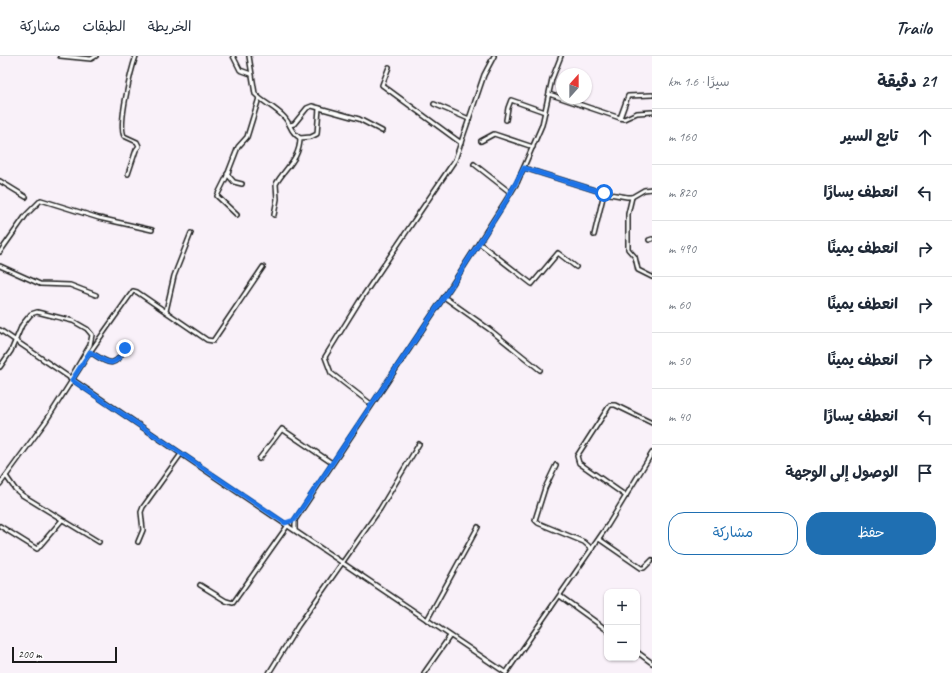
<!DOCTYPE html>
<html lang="ar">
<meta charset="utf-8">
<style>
body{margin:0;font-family:Caveat,"Playpen Sans Arabic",sans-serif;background:#f2f2f3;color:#1f2937;direction:rtl}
.controls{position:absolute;right:12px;bottom:12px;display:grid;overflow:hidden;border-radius:8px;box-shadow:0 1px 3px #0004}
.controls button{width:36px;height:36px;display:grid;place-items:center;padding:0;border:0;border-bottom:1px solid #e0e1e3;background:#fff;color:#1f2937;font:20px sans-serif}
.compass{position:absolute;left:556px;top:12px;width:36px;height:36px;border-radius:50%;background:#fff;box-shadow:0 1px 3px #0004;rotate:21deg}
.scale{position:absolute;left:12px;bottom:10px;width:105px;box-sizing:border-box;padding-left:4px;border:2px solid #1c1c1c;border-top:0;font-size:11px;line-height:14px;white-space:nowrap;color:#1c1c1c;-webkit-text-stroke:3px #fff;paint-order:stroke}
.stop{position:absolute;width:12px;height:12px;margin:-9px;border:3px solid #1a73e8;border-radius:50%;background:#fff}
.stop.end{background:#1a73e8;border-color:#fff;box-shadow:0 1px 4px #0008}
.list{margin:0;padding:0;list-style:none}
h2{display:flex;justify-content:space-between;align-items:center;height:52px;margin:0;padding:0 16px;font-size:17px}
h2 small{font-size:13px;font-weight:400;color:#747a83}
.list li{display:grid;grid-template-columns:26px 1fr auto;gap:12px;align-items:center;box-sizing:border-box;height:56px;padding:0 16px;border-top:1px solid #e0e1e3}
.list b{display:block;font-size:15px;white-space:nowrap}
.list em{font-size:13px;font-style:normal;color:#747a83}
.actions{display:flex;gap:8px;padding:12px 16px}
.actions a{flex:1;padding:9px 0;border:1px solid #1f6fb2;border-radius:16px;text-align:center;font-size:14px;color:#1f6fb2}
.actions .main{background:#1f6fb2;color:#fff}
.icon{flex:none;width:22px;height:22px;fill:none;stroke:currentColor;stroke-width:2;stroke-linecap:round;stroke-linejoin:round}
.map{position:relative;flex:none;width:652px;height:617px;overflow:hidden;direction:ltr}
header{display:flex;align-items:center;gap:24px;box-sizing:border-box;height:56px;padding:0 20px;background:#fff;border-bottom:1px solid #e0e1e3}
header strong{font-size:19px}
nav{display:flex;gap:22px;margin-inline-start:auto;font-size:14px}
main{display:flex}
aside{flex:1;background:#fff}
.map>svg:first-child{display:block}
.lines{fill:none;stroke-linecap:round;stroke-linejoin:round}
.street-casing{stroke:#1c1c1c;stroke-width:6}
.street{stroke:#fff;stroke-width:3}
.route{stroke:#1a73e8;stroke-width:5}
</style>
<header>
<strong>Trailo</strong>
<nav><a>الخريطة</a><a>الطبقات</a><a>مشاركة</a></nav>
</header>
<main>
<aside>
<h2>21 دقيقة<small>سيرًا · 1.6 km</small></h2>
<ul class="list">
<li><svg class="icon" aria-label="ahead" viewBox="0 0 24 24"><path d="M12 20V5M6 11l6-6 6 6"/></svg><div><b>تابع السير</b></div><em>160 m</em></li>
<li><svg class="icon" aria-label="left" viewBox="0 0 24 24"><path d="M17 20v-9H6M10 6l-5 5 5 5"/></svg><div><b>انعطف يسارًا</b></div><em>820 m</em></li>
<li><svg class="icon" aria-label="right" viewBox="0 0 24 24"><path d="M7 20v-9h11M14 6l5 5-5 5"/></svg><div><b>انعطف يمينًا</b></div><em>490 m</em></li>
<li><svg class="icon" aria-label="right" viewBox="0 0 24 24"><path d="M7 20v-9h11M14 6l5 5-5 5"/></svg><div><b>انعطف يمينًا</b></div><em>60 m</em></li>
<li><svg class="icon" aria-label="right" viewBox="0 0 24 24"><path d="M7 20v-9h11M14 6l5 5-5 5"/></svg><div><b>انعطف يمينًا</b></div><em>50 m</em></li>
<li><svg class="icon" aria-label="left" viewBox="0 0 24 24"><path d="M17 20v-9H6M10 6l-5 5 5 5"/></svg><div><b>انعطف يسارًا</b></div><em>40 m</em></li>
<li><svg class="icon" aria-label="arrive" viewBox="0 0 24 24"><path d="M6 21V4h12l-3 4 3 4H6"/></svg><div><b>الوصول إلى الوجهة</b></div></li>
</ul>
<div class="actions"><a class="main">حفظ</a><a>مشاركة</a></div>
</aside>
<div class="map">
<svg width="652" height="617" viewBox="0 0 652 617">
<rect width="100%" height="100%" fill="#f9f1f9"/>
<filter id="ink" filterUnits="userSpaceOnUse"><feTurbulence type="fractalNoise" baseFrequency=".025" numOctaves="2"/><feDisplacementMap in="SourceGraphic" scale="8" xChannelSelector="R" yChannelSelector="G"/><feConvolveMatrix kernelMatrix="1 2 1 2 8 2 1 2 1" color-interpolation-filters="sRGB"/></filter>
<g filter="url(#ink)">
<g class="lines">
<g class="street-casing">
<g id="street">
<polyline points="60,0 91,3 96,0"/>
<polyline points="233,0 240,14 251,18"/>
<path d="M249,0L255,38C264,47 276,52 285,62C292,70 289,75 300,82C300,103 285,112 276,128L277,143L274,159"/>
<polyline points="389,11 382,29 461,87"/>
<polyline points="549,38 620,62 628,40 652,39"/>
<polyline points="434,48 469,63"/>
<polyline points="620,62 624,63 637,57 652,56"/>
<polyline points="506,64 508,52 511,44 545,56"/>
<polyline points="290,69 294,68 307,52 312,50 359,63 382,75"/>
<polyline points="300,82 311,81 317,78 319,52"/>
<polyline points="481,85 494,78 533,91"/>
<polyline points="474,108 511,137"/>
<polyline points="524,112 604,137 627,141 632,141 644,134 652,133"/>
<path d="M128,118L136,94L139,90L137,86L124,80C118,68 131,14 136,0"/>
<polyline points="227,118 234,126 242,128"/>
<polyline points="0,125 26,141"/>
<polyline points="632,141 628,158 628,193 635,201 638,214 652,221"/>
<polyline points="237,159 217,140 226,122 238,91 247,81 259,42"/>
<polyline points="594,179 604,137"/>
<polyline points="649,184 652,183"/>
<polyline points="479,187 532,228 558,197 576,211"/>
<polyline points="0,196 26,159 41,144 99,162 152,174"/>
<polyline points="0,210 40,228 70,229 96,239"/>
<polyline points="444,241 489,273 540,314"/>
<polyline points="166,255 174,220 191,177"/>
<polyline points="0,274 224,427 506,617"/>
<path d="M90,296C107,306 114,315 125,292"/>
<polyline points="0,311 11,295 22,269 31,258 37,256 73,265 87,273 92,279 90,289 70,323"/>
<polyline points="371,348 331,317 325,301 359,246 455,104 484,19 494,0"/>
<polyline points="259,403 282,373 332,407"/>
<polyline points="556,409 545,432 535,464 538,467 584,486 592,493"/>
<polyline points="6,420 15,433 22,439 99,486"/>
<polyline points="0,428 46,365 90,296 133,235 137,236 207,284 213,285 263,211"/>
<polyline points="626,440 579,407 577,400 610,349 615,349 652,367"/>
<polyline points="0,470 37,493 62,464"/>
<polyline points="295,474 295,464 452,229 517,127 542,69 552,23 561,0"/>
<polyline points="599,483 641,512 644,512 652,504"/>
<polyline points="138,486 143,474 141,456 143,451 181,398"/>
<polyline points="200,529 226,545 233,547 288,469"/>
<polyline points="560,540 607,574"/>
<polyline points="427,564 478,471"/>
<polyline points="637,596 652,607"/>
<polyline points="269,617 298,570 380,453 419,388"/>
<polyline points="424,617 450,580"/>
<polyline points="506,617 608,469 652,397"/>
</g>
</g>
<use href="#street" class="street"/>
</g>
</g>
<g class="lines" filter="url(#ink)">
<path class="route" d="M125,292C114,315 107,306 90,296L72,324L285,467L294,464L452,229L506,145L524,112L604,137"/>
</g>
</svg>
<div class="controls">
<button>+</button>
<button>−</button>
</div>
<svg class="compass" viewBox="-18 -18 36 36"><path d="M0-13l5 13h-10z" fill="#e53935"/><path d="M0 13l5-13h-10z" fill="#747a83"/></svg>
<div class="scale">200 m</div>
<div class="stop" style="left:604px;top:137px"></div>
<div class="stop end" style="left:125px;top:292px"></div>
</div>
</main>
